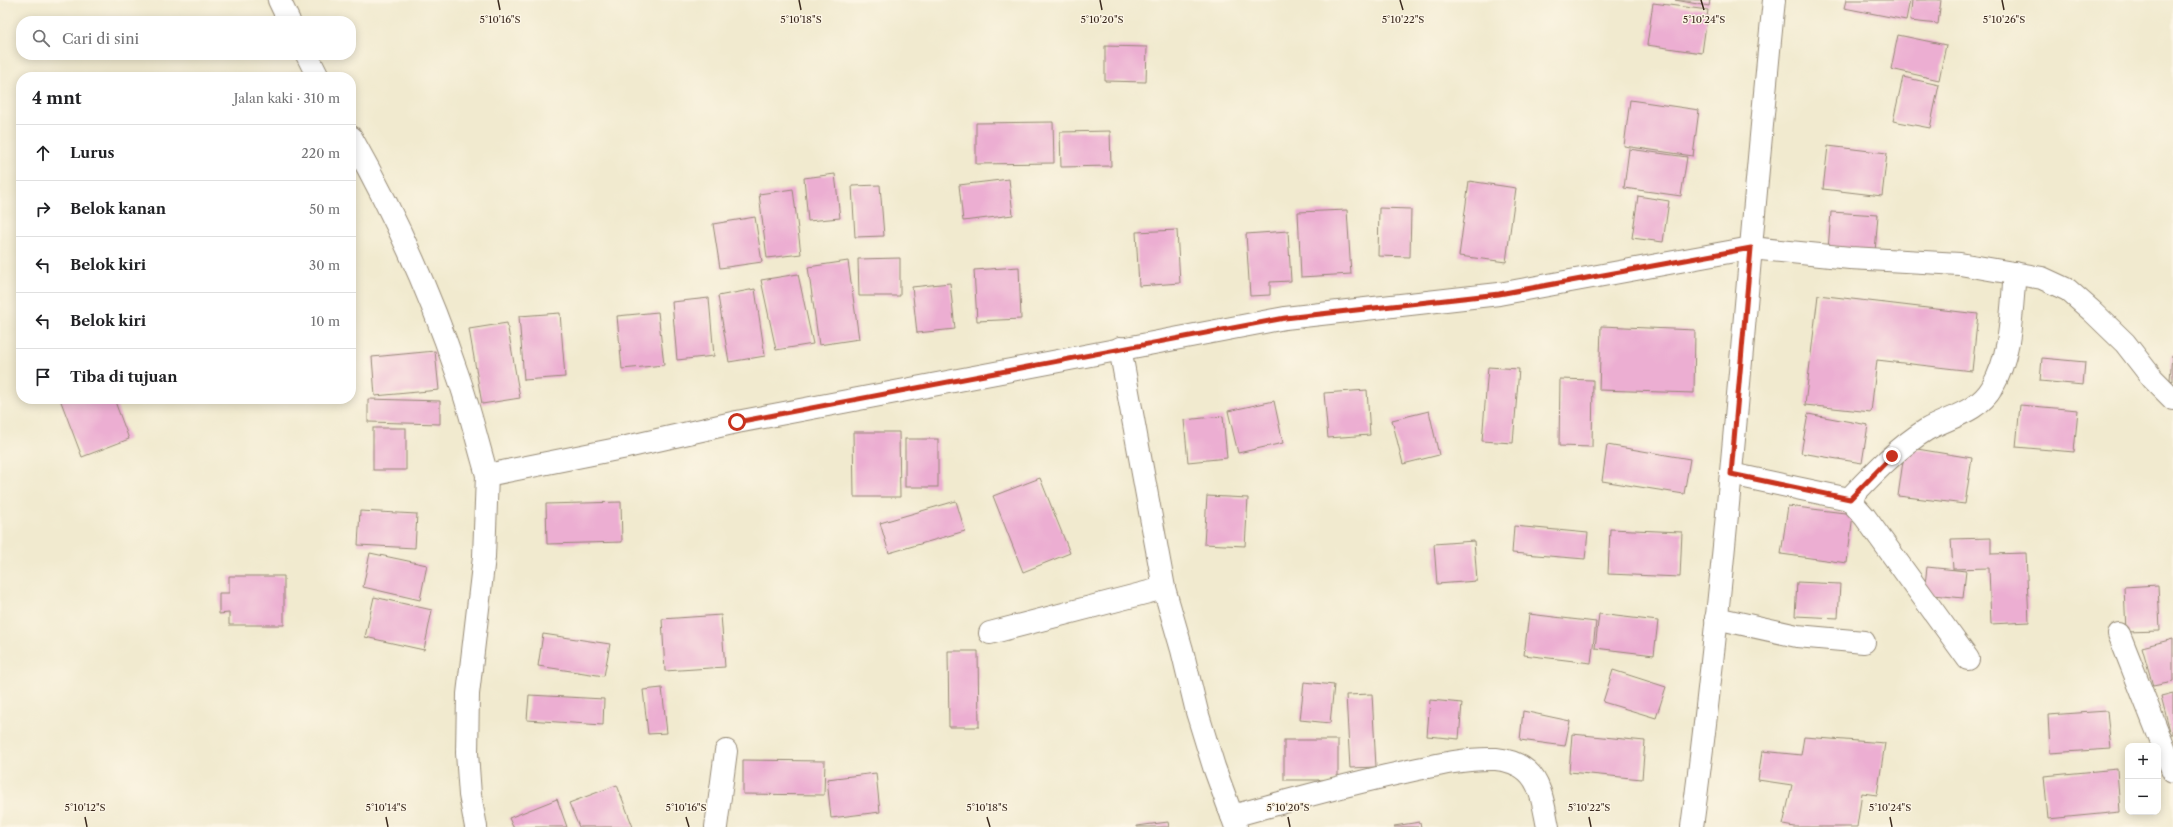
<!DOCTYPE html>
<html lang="id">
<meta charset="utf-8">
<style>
body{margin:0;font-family:"Libre Caslon Text",serif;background:#f6f6f6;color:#202124}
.controls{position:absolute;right:12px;bottom:12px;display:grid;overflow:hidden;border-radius:8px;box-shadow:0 2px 10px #0003}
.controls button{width:36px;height:36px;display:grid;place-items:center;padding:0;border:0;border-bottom:1px solid #e0e0e0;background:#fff;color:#202124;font:20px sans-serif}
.stop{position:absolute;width:12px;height:12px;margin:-9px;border:3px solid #c8321e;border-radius:50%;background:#fff}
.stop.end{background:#c8321e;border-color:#fff;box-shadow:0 1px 4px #0008}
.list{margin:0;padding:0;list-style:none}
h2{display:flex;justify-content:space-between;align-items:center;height:52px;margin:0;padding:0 16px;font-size:17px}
h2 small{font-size:13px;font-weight:400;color:#757577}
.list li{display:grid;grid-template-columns:26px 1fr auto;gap:12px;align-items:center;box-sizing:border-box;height:56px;padding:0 16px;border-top:1px solid #e0e0e0}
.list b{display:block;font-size:15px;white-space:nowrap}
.list em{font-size:13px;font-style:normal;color:#757577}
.icon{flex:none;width:22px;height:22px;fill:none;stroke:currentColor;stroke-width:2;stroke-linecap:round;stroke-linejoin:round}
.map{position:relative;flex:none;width:2173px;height:827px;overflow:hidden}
.search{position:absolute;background:#fff;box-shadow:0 2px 10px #0003;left:16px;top:16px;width:340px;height:44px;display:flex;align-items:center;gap:10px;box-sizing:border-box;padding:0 14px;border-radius:16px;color:#757577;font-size:15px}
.panel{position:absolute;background:#fff;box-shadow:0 2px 10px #0003;left:16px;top:72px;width:340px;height:332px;border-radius:16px}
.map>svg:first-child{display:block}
.building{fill:#ecaed2}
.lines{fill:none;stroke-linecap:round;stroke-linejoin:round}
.minor-casing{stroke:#968a76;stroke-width:24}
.minor{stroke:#fff;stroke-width:22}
.route{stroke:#c8321e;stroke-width:5}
.ticks{fill:none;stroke:#3b2a1e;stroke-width:1.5}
.ticks-label{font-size:10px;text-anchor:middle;fill:#3b2a1e;stroke:#fcf5e5;stroke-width:3;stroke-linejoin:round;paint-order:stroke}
</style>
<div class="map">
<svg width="2173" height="827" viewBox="0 0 2173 827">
<rect width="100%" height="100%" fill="#fcf5e5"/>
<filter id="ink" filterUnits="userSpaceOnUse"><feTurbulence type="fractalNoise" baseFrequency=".025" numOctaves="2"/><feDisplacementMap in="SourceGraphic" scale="8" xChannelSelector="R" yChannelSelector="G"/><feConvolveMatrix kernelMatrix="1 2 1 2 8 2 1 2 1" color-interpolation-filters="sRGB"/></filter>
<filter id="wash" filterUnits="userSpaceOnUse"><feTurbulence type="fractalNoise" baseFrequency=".012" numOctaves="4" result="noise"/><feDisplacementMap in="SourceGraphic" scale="16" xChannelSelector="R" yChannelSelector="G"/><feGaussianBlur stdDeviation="0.9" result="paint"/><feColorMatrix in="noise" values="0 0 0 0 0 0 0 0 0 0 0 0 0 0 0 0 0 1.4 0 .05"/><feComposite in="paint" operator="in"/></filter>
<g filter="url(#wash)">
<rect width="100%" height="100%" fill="#f1eacf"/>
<g id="blocks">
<g class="building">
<polygon points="1675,0 1710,0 1709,6"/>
<polygon points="1846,0 1910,0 1906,20 1844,8"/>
<polygon points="1912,0 1941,0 1938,24 1910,21"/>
<polygon points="1653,3 1708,10 1702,53 1647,45"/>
<polygon points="1898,35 1946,45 1939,80 1891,69"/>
<polygon points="1105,46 1147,47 1146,82 1105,81"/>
<polygon points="1903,77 1939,85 1930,128 1893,121"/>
<polygon points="1630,100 1699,110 1693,156 1624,146"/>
<polygon points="1053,122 1054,163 976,164 976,123"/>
<polygon points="1110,131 1111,166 1061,167 1060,132"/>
<polygon points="1828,146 1887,153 1882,196 1823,189"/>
<polygon points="1629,149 1687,157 1681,196 1624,188"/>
<polygon points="835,174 840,218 808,221 804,178"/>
<polygon points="1009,179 1013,215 963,221 959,185"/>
<polygon points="1469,181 1516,188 1506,262 1459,256"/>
<polygon points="880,185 884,236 855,237 852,186"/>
<polygon points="793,189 801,254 767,258 759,194"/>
<polygon points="1638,196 1669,201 1663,242 1632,238"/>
<polygon points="1379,208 1411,209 1410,257 1378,256"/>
<polygon points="1347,210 1351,274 1301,277 1298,212"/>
<polygon points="1831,212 1878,215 1875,252 1828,250"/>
<polygon points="755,217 762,262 720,268 713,224"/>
<polygon points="1177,230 1180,283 1139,286 1136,232"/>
<polygon points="1288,231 1291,281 1270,282 1270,295 1250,296 1246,234"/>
<polygon points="900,258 900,296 859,296 858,259"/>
<polygon points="848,261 859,339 819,345 808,267"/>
<polygon points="1019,267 1021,319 977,321 974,270"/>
<polygon points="798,274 813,344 776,350 761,280"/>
<polygon points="950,283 955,329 917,333 912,287"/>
<polygon points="755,289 765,356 729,362 718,296"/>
<polygon points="1818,295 1978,314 1972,371 1877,360 1871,412 1805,405"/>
<polygon points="709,298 714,356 677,360 672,302"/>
<polygon points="658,312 664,365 622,369 617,316"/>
<polygon points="560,313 565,377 524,380 519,316"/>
<polygon points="507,323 520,398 482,404 469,329"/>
<polygon points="1601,326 1695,330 1694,393 1599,390"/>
<polygon points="435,351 439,390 375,396 372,357"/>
<polygon points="2172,355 2173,355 2173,381 2170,380"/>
<polygon points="2042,358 2085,362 2083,385 2040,381"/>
<polygon points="1488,367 1519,369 1513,443 1482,441"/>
<polygon points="1560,379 1593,380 1592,447 1559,446"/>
<polygon points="1367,390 1370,435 1328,438 1324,393"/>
<polygon points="60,399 114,399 129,439 82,457"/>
<polygon points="368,399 440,401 440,424 368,422"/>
<polygon points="1274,401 1283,443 1238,453 1228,411"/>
<polygon points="2020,405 2078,410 2074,452 2016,447"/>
<polygon points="1429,411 1439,455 1403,464 1392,420"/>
<polygon points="1808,414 1868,425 1862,463 1801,453"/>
<polygon points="1223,416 1227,458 1188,462 1184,420"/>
<rect x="373" y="428" width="33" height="42"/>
<polygon points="853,432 899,432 900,497 854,497"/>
<rect x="905" y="439" width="33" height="48"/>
<polygon points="1607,445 1690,459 1684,494 1602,481"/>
<polygon points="1905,447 1972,458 1965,504 1898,496"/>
<polygon points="1040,478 1070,553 1023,572 993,496"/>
<polygon points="1207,496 1248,498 1245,546 1204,544"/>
<polygon points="956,501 965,531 889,553 880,523"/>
<polygon points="621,502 622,542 547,544 546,504"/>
<polygon points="1788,506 1853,514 1847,563 1781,554"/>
<polygon points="360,511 417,514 415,548 358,545"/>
<polygon points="1514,526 1588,533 1585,559 1512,553"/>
<polygon points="1610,529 1682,532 1680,577 1608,574"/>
<polygon points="1991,538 1991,554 2026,553 2029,622 1991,624 1989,568 1953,569 1951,539"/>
<polygon points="1474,541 1477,581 1437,584 1434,544"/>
<polygon points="370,553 427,565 420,600 363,587"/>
<polygon points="1927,567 1966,571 1963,598 1924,594"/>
<polygon points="229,576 284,576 284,625 229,625 229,613 219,614 219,593 229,593"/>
<polygon points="1797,582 1840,584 1838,618 1795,616"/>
<polygon points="2158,585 2160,631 2126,632 2124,587"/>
<polygon points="374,597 432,610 424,650 365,637"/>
<polygon points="1529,614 1596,622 1591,663 1524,655"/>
<polygon points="1599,614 1658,621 1654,655 1595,648"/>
<polygon points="721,615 725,667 665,671 662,619"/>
<polygon points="543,634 610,644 604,676 538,666"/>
<polygon points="2173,639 2173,682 2153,686 2142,647"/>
<polygon points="948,651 978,651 979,727 949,727"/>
<polygon points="1613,670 1666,687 1656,718 1603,702"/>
<polygon points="1304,682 1334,685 1330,723 1300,720"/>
<polygon points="662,688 667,733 648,734 643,690"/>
<polygon points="2173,693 2173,735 2171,735 2161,696"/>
<polygon points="1372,694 1376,767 1350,768 1346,695"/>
<polygon points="529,695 604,699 603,725 527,720"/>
<polygon points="1430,700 1462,703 1459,739 1427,736"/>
<polygon points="1523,711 1570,721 1565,746 1520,740"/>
<polygon points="2107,711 2111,749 2050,753 2048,715"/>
<polygon points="1572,734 1645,741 1642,779 1569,772"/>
<polygon points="1804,737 1885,743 1877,795 1862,793 1857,827 1794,827 1783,825 1792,785 1758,780 1762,751 1801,755"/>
<rect x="1284" y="740" width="54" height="40"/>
<polygon points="743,760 825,761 824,795 743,794"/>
<polygon points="2117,769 2120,812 2048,819 2044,776"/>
<polygon points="876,773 880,812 831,818 827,779"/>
<polygon points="617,785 633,827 579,827 569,803"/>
<polygon points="557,799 567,827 513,827 509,818"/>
<polygon points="1168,822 1169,827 1137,827 1137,826"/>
<polygon points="1420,822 1421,827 1394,827 1394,826"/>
</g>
</g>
</g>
<g filter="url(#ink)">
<use href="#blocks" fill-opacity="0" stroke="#968a76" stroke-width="1"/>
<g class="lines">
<g class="minor-casing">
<g id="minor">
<polyline points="279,0 289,21"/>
<polyline points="307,55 318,77"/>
<path d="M351,137C394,213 429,290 457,373C469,406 477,441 487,475"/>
<path d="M1731,474L1849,499C1873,474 1897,448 1926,430C1949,417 1978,412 1992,388C2012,353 2011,312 2015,273"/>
<polyline points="1849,499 1865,517 1968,659"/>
<polyline points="1164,588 1182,650 1197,712 1214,767 1232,816"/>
<polyline points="1716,618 1797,636 1864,642"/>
<polyline points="990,633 1164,588 1120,348"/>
<polyline points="2119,634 2173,771"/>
<polyline points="476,827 470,795 467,753 468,694 484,557 487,475 622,448 737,422 1285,318 1499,294 1751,248 1850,258 1960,264 2042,278 2068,290 2093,312 2125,343 2153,379 2173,399"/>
<polyline points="716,827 726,751"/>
<path d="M1236,827L1232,816C1288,801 1343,785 1400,773C1432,766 1463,758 1496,759C1507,760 1519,764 1527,771C1542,784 1544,809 1548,827"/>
<path d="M1692,827C1729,552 1746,275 1774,0"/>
</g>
</g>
<use href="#minor" class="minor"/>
</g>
</g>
<g class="lines" filter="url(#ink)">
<polyline class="route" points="737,422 1285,318 1499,294 1751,248 1731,474 1850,499 1892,456"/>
</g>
<path class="ticks" d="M498,0L500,10M799,0L801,10M1100,0L1102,10M1400,0L1403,10M1701,0L1704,10M2002,0L2004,10M85,817L87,827M386,817L388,827M686,817L689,827M987,817L990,827M1288,817L1290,827M1589,817L1591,827M1890,817L1892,827"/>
<g class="ticks-label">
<text x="500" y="23">5°10'16"S</text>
<text x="801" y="23">5°10'18"S</text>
<text x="1102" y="23">5°10'20"S</text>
<text x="1403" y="23">5°10'22"S</text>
<text x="1704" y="23">5°10'24"S</text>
<text x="2004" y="23">5°10'26"S</text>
<text x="85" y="811">5°10'12"S</text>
<text x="386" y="811">5°10'14"S</text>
<text x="686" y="811">5°10'16"S</text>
<text x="987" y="811">5°10'18"S</text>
<text x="1288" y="811">5°10'20"S</text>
<text x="1589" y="811">5°10'22"S</text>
<text x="1890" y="811">5°10'24"S</text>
</g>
</svg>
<div class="controls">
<button>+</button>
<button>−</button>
</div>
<div class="stop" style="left:737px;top:422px"></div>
<div class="stop end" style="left:1892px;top:456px"></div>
<div class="search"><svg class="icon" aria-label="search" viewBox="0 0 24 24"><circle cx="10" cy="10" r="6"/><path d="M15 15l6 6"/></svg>Cari di sini</div>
<section class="panel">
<h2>4 mnt<small>Jalan kaki · 310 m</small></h2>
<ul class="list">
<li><svg class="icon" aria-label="ahead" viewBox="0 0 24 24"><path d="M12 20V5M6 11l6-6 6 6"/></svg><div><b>Lurus</b></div><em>220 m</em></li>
<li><svg class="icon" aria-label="right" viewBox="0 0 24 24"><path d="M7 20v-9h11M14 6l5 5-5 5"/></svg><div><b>Belok kanan</b></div><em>50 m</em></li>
<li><svg class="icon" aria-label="left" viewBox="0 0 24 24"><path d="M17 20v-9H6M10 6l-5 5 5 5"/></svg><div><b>Belok kiri</b></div><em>30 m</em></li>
<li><svg class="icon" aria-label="left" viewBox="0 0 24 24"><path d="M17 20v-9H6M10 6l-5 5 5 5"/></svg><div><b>Belok kiri</b></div><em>10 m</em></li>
<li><svg class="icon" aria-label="arrive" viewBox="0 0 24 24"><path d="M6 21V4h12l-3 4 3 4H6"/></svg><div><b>Tiba di tujuan</b></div></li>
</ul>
</section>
</div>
